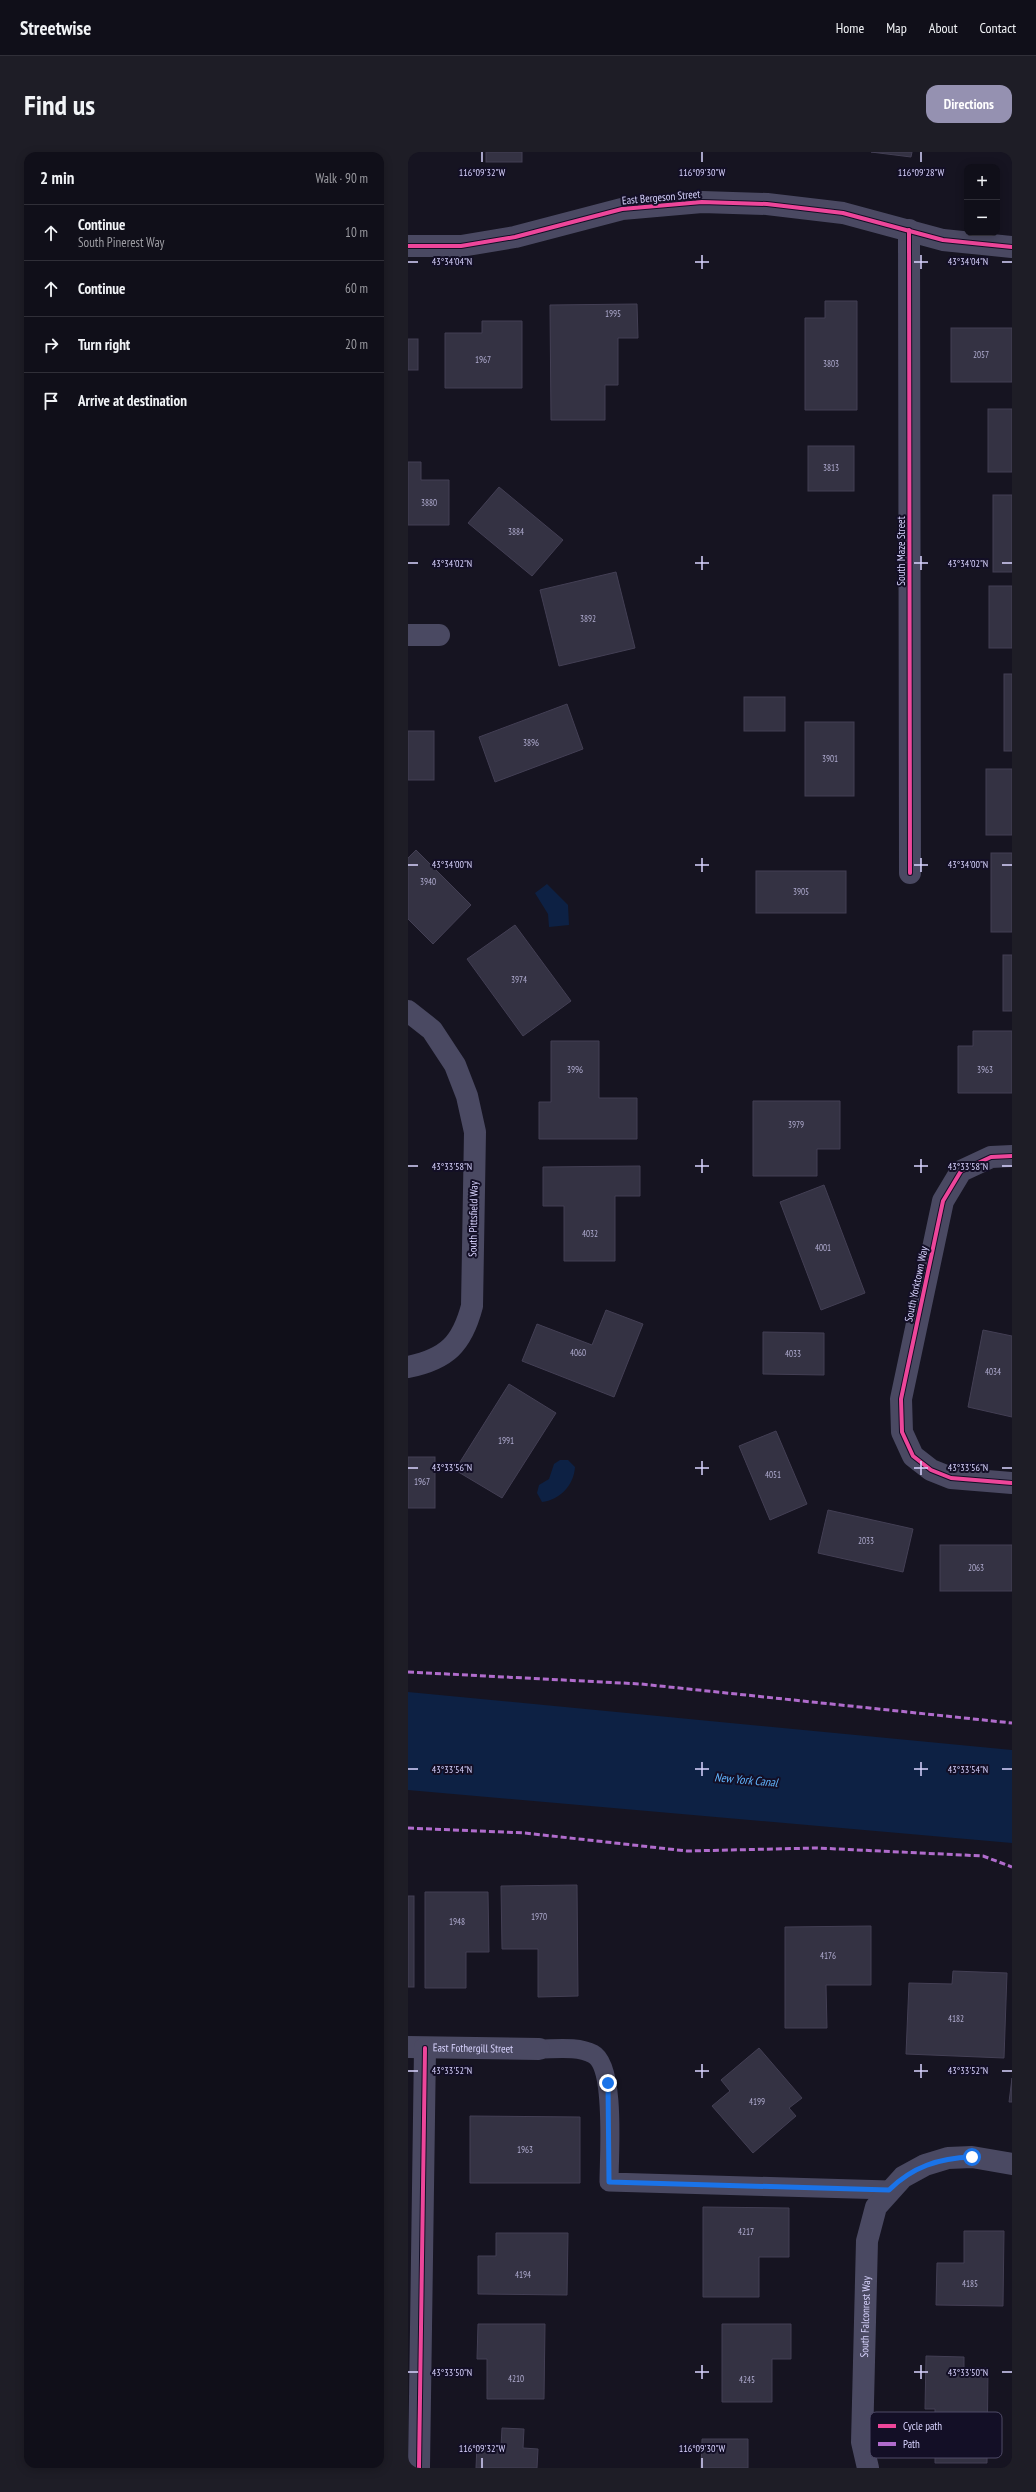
<!DOCTYPE html>
<meta charset="utf-8">
<style>
body{margin:0;font-family:"PT Sans Narrow",sans-serif;background:#1e1d26;color:#f1f3f6}
.controls{position:absolute;right:12px;top:12px;display:grid;overflow:hidden;border-radius:8px;box-shadow:0 2px 10px #0003}
.controls button{width:36px;height:36px;display:grid;place-items:center;padding:0;border:0;border-bottom:1px solid #302f38;background:#100f19;color:#f1f3f6;font:20px sans-serif}
.stop{position:absolute;width:12px;height:12px;margin:-9px;border:3px solid #1a73e8;border-radius:50%;background:#fff}
.stop.end{background:#1a73e8;border-color:#fff;box-shadow:0 1px 4px #0008}
.list{margin:0;padding:0;list-style:none}
h2{display:flex;justify-content:space-between;align-items:center;height:52px;margin:0;padding:0 16px;font-size:17px}
h2 small{font-size:13px;font-weight:400;color:#9c9ca2}
.list li{display:grid;grid-template-columns:26px 1fr auto;gap:12px;align-items:center;box-sizing:border-box;height:56px;padding:0 16px;border-top:1px solid #302f38}
.list b{display:block;font-size:15px;white-space:nowrap}
.list p{margin:0;font-size:13px;white-space:nowrap;color:#9c9ca2}
.list em{font-size:13px;font-style:normal;color:#9c9ca2}
.icon{flex:none;width:22px;height:22px;fill:none;stroke:currentColor;stroke-width:2;stroke-linecap:round;stroke-linejoin:round}
.map{position:relative;flex:none;width:604px;height:2316px;overflow:hidden;border-radius:12px}
header{display:flex;align-items:center;gap:24px;box-sizing:border-box;height:56px;padding:0 20px;background:#100f19;border-bottom:1px solid #302f38}
header strong{font-size:19px}
nav{display:flex;gap:22px;margin-inline-start:auto;font-size:14px}
.intro{display:flex;align-items:center;justify-content:space-between;box-sizing:border-box;height:96px;padding:0 24px}
h1{margin:0;font-size:28px}
.button{padding:10px 18px;border-radius:12px;background:#9591b1;color:#fff;font-size:14px;font-weight:700}
main{display:flex;gap:24px;padding:0 24px}
aside{flex:1;background:#100f19;border-radius:12px;box-shadow:0 2px 10px #0003}
.map>svg:first-child{display:block}
.water{fill:#0d2144}
.building{fill:#343243;stroke:#433f54}
.lines{fill:none;stroke-linecap:round;stroke-linejoin:round}
.service{stroke:#4a4962;stroke-width:19}
.minor{stroke:#4a4962;stroke-width:22}
.tertiary{stroke:#4a4962;stroke-width:22}
.quiet{stroke:#b06ccc;stroke-width:3;stroke-dasharray:6 3;stroke-linecap:butt}
.cycleway-casing{stroke:#130f26;stroke-width:6}
.cycleway{stroke:#ed469a;stroke-width:4}
.route{stroke:#1a73e8;stroke-width:5}
.ticks{fill:none;stroke:#d9d4ff;stroke-width:1.5}
.labels{text-anchor:middle;stroke-width:4;stroke-linejoin:round;paint-order:stroke}
.number-label{font-size:9px;fill:#b0acd0}
.street-label{font-size:11px;fill:#d9d4ff;stroke:#130f26}
.water-label{font-size:12px;font-style:italic;fill:#62b6ff;stroke:#130f26}
.key{fill:#130f26;stroke:#4e4a67;stroke-width:1}
.key-label{font-size:11px;fill:#d9d4ff}
.ticks-label{font-size:10px;text-anchor:middle;fill:#d9d4ff;stroke:#130f26;stroke-width:4;stroke-linejoin:round;paint-order:stroke}
</style>
<header>
<strong>Streetwise</strong>
<nav><a>Home</a><a>Map</a><a>About</a><a>Contact</a></nav>
</header>
<div class="intro"><h1>Find us</h1><a class="button">Directions</a></div>
<main>
<aside>
<h2>2 min<small>Walk · 90 m</small></h2>
<ul class="list">
<li><svg class="icon" aria-label="ahead" viewBox="0 0 24 24"><path d="M12 20V5M6 11l6-6 6 6"/></svg><div><b>Continue</b><p>South Pinerest Way</p></div><em>10 m</em></li>
<li><svg class="icon" aria-label="ahead" viewBox="0 0 24 24"><path d="M12 20V5M6 11l6-6 6 6"/></svg><div><b>Continue</b></div><em>60 m</em></li>
<li><svg class="icon" aria-label="right" viewBox="0 0 24 24"><path d="M7 20v-9h11M14 6l5 5-5 5"/></svg><div><b>Turn right</b></div><em>20 m</em></li>
<li><svg class="icon" aria-label="arrive" viewBox="0 0 24 24"><path d="M6 21V4h12l-3 4 3 4H6"/></svg><div><b>Arrive at destination</b></div></li>
</ul>
</aside>
<div class="map">
<svg width="604" height="2316" viewBox="0 0 604 2316">
<rect width="100%" height="100%" fill="#161421"/>
<g class="water">
<polygon points="139,732 160,753 161,773 141,775 140,762 127,741"/>
<path d="M152,1308H160L167,1315C166,1333 152,1348 134,1350L129,1341L131,1333L141,1327L146,1312Z"/>
<polygon points="0,1540 604,1598 604,1691 0,1638"/>
</g>
<g class="building">
<rect x="78" y="0" width="36" height="10"/>
<polygon points="463,0 504,0 503,5"/>
<polygon points="417,149 449,149 449,258 397,258 397,166 417,166"/>
<polygon points="229,152 230,186 210,186 210,233 197,233 197,268 143,268 142,153"/>
<polygon points="74,169 114,169 114,236 37,236 37,181 74,181"/>
<rect x="543" y="176" width="61" height="54"/>
<rect x="0" y="187" width="10" height="31"/>
<rect x="580" y="257" width="24" height="63"/>
<rect x="400" y="294" width="46" height="45"/>
<polygon points="0,310 13,310 13,328 41,328 41,373 0,373"/>
<polygon points="91,335 155,388 124,424 60,371"/>
<rect x="585" y="343" width="19" height="77"/>
<polygon points="208,420 227,496 151,514 132,438"/>
<rect x="581" y="434" width="23" height="62"/>
<rect x="596" y="522" width="8" height="77"/>
<rect x="336" y="545" width="41" height="34"/>
<polygon points="159,552 175,597 87,630 71,585"/>
<rect x="397" y="570" width="49" height="74"/>
<rect x="0" y="579" width="26" height="49"/>
<rect x="578" y="617" width="26" height="66"/>
<polygon points="8,698 63,753 25,792 0,767 0,706"/>
<rect x="583" y="701" width="21" height="79"/>
<rect x="348" y="719" width="90" height="42"/>
<polygon points="107,773 163,849 115,884 59,807"/>
<rect x="595" y="803" width="9" height="56"/>
<polygon points="565,879 604,879 604,941 550,941 550,894 565,894"/>
<polygon points="143,889 191,889 191,946 229,946 229,987 131,987 131,950 143,950"/>
<polygon points="345,949 432,949 432,997 409,997 409,1024 345,1024"/>
<polygon points="232,1014 232,1044 207,1044 207,1109 156,1109 156,1054 135,1054 135,1015"/>
<polygon points="416,1033 457,1141 413,1158 372,1050"/>
<polygon points="198,1158 235,1172 206,1245 114,1209 129,1172 184,1193"/>
<polygon points="575,1178 604,1184 604,1265 560,1255"/>
<polygon points="355,1180 416,1181 416,1223 355,1222"/>
<polygon points="101,1232 148,1261 94,1346 47,1318"/>
<polygon points="368,1279 399,1352 362,1368 331,1294"/>
<rect x="0" y="1305" width="27" height="51"/>
<polygon points="420,1358 505,1377 495,1420 410,1401"/>
<rect x="532" y="1393" width="72" height="46"/>
<polygon points="169,1733 170,1844 130,1845 130,1797 94,1797 93,1734"/>
<polygon points="17,1740 80,1740 81,1800 58,1800 58,1836 17,1836"/>
<rect x="0" y="1744" width="6" height="91"/>
<polygon points="463,1774 463,1833 418,1833 419,1876 377,1876 377,1775"/>
<polygon points="545,1819 599,1821 596,1906 498,1902 501,1831 544,1832"/>
<polygon points="351,1896 394,1946 381,1956 388,1964 345,2001 304,1954 322,1939 313,1928"/>
<polygon points="604,1926 604,1950 601,1950"/>
<polygon points="62,1964 172,1965 172,2031 62,2031"/>
<polygon points="295,2055 381,2056 381,2105 351,2105 351,2145 295,2145"/>
<polygon points="556,2079 596,2079 595,2154 528,2153 529,2111 556,2111"/>
<polygon points="88,2081 160,2081 159,2143 70,2142 70,2104 88,2104"/>
<polygon points="70,2172 137,2172 136,2247 79,2247 79,2207 69,2207"/>
<polygon points="314,2172 383,2172 383,2207 364,2207 364,2250 314,2250"/>
<polygon points="518,2204 556,2205 556,2216 580,2216 579,2311 527,2311 527,2257 517,2257"/>
<polygon points="94,2276 116,2277 115,2296 130,2297 129,2316 68,2316 69,2293 93,2295"/>
<polygon points="294,2287 340,2287 340,2316 293,2316"/>
</g>
<g class="lines">
<path class="service" d="M131,1897C148,1897 170,1894 185,1902C208,1914 201,2005 201,2030L481,2038"/>
<g class="minor">
<polyline points="501,78 502,721"/>
<polyline points="0,483 31,483"/>
<path d="M0,859L24,878L47,913L59,944L67,980L64,1154C54,1192 39,1207 0,1215"/>
<polyline points="604,1004 583,1005 553,1019 535,1049 493,1247 494,1280 505,1304 523,1318 543,1326 604,1331"/>
<path id="s1" d="M0,1895L131,1897"/>
<polyline points="11,2316 17,1896"/>
<path id="s2" d="M460,2316L454,2290L459,2089L468,2055L495,2025L517,2013L540,2006L564,2005L604,2012"/>
</g>
<polyline class="tertiary" points="0,94 53,94 107,85 214,57 294,50 359,52 435,61 535,88 604,95"/>
<g class="quiet">
<polyline points="0,1520 233,1532 604,1571"/>
<polyline points="0,1676 117,1681 279,1699 409,1696 575,1704 604,1715"/>
</g>
<g class="cycleway-casing">
<g id="cycleway">
<polyline points="501,78 502,721"/>
<polyline points="0,94 53,94 107,85 214,57 294,50 359,52 435,61 535,88 604,95"/>
<polyline points="604,1004 583,1005 553,1019 535,1049 493,1247 494,1280 505,1304 523,1318 543,1326 604,1331"/>
<polyline points="11,2316 17,1896"/>
</g>
</g>
<use href="#cycleway" class="cycleway"/>
</g>
<g class="lines">
<path class="route" d="M200,1931L201,2030L481,2038C504,2015 531,2006 564,2005"/>
</g>
<path class="ticks" d="M74,0V10M294,0V10M513,0V10M294,103V117M513,103V117M0,110H10M287,110H301M506,110H520M594,110H604M294,404V418M513,404V418M0,411H10M287,411H301M506,411H520M594,411H604M294,706V720M513,706V720M0,713H10M287,713H301M506,713H520M594,713H604M294,1007V1021M513,1007V1021M0,1014H10M287,1014H301M506,1014H520M594,1014H604M294,1309V1323M513,1309V1323M0,1316H10M287,1316H301M506,1316H520M594,1316H604M294,1610V1624M513,1610V1624M0,1617H10M287,1617H301M506,1617H520M594,1617H604M294,1912V1926M513,1912V1926M0,1919H10M287,1919H301M506,1919H520M594,1919H604M294,2213V2227M513,2213V2227M0,2220H10M287,2220H301M506,2220H520M594,2220H604M74,2306V2316M294,2306V2316"/>
<g class="labels">
<g class="number-label">
<text x="205" y="165">1995</text>
<text x="573" y="206">2057</text>
<text x="75" y="211">1967</text>
<text x="423" y="215">3803</text>
<text x="423" y="319">3813</text>
<text x="21" y="354">3880</text>
<text x="108" y="383">3884</text>
<text x="180" y="470">3892</text>
<text x="123" y="594">3896</text>
<text x="422" y="610">3901</text>
<text x="20" y="733">3940</text>
<text x="393" y="743">3905</text>
<text x="111" y="831">3974</text>
<text x="167" y="921">3996</text>
<text x="577" y="921">3963</text>
<text x="388" y="976">3979</text>
<text x="182" y="1085">4032</text>
<text x="415" y="1099">4001</text>
<text x="170" y="1204">4060</text>
<text x="385" y="1205">4033</text>
<text x="585" y="1223">4034</text>
<text x="98" y="1292">1991</text>
<text x="365" y="1326">4051</text>
<text x="14" y="1333">1967</text>
<text x="458" y="1392">2033</text>
<text x="568" y="1419">2063</text>
<text x="131" y="1768">1970</text>
<text x="49" y="1773">1948</text>
<text x="420" y="1807">4176</text>
<text x="548" y="1870">4182</text>
<text x="349" y="1953">4199</text>
<text x="117" y="2001">1963</text>
<text x="338" y="2083">4217</text>
<text x="115" y="2126">4194</text>
<text x="562" y="2135">4185</text>
<text x="108" y="2230">4210</text>
<text x="339" y="2231">4245</text>
</g>
<g class="street-label">
<text transform="translate(253 45) rotate(-5)" y="4">East Bergeson Street</text>
<text transform="translate(493 399) rotate(-90)" y="4">South Maze Street</text>
<text transform="translate(65 1067) rotate(-89)" y="4">South Pittsfield Way</text>
<text transform="translate(508 1132) rotate(-78)" y="4">South Yorktown Way</text>
<text dy="4" stroke="none"><textPath href="#s1" startOffset="65">East Fothergill Street</textPath></text>
<text dy="4" stroke="none"><textPath href="#s2" startOffset="152">South Falconrest Way</textPath></text>
</g>
<g class="water-label">
<text transform="translate(338 1628) rotate(5)" y="4">New York Canal</text>
</g>
</g>
<rect x="462" y="2260" width="132" height="46" rx="6" class="key"/>
<rect x="470" y="2272" width="18" height="4" fill="#ed469a"/>
<rect x="470" y="2290" width="18" height="4" fill="#b06ccc"/>
<g class="key-label">
<text x="495" y="2278">Cycle path</text>
<text x="495" y="2296">Path</text>
</g>
<g class="ticks-label">
<text x="74" y="24">116°09'32"W</text>
<text x="294" y="24">116°09'30"W</text>
<text x="513" y="24">116°09'28"W</text>
<text x="44" y="113">43°34'04"N</text>
<text x="560" y="113">43°34'04"N</text>
<text x="44" y="415">43°34'02"N</text>
<text x="560" y="415">43°34'02"N</text>
<text x="44" y="716">43°34'00"N</text>
<text x="560" y="716">43°34'00"N</text>
<text x="44" y="1018">43°33'58"N</text>
<text x="560" y="1018">43°33'58"N</text>
<text x="44" y="1319">43°33'56"N</text>
<text x="560" y="1319">43°33'56"N</text>
<text x="44" y="1621">43°33'54"N</text>
<text x="560" y="1621">43°33'54"N</text>
<text x="44" y="1922">43°33'52"N</text>
<text x="560" y="1922">43°33'52"N</text>
<text x="44" y="2224">43°33'50"N</text>
<text x="560" y="2224">43°33'50"N</text>
<text x="74" y="2300">116°09'32"W</text>
<text x="294" y="2300">116°09'30"W</text>
</g>
</svg>
<div class="controls">
<button>+</button>
<button>−</button>
</div>
<div class="stop" style="left:564px;top:2005px"></div>
<div class="stop end" style="left:200px;top:1931px"></div>
</div>
</main>
